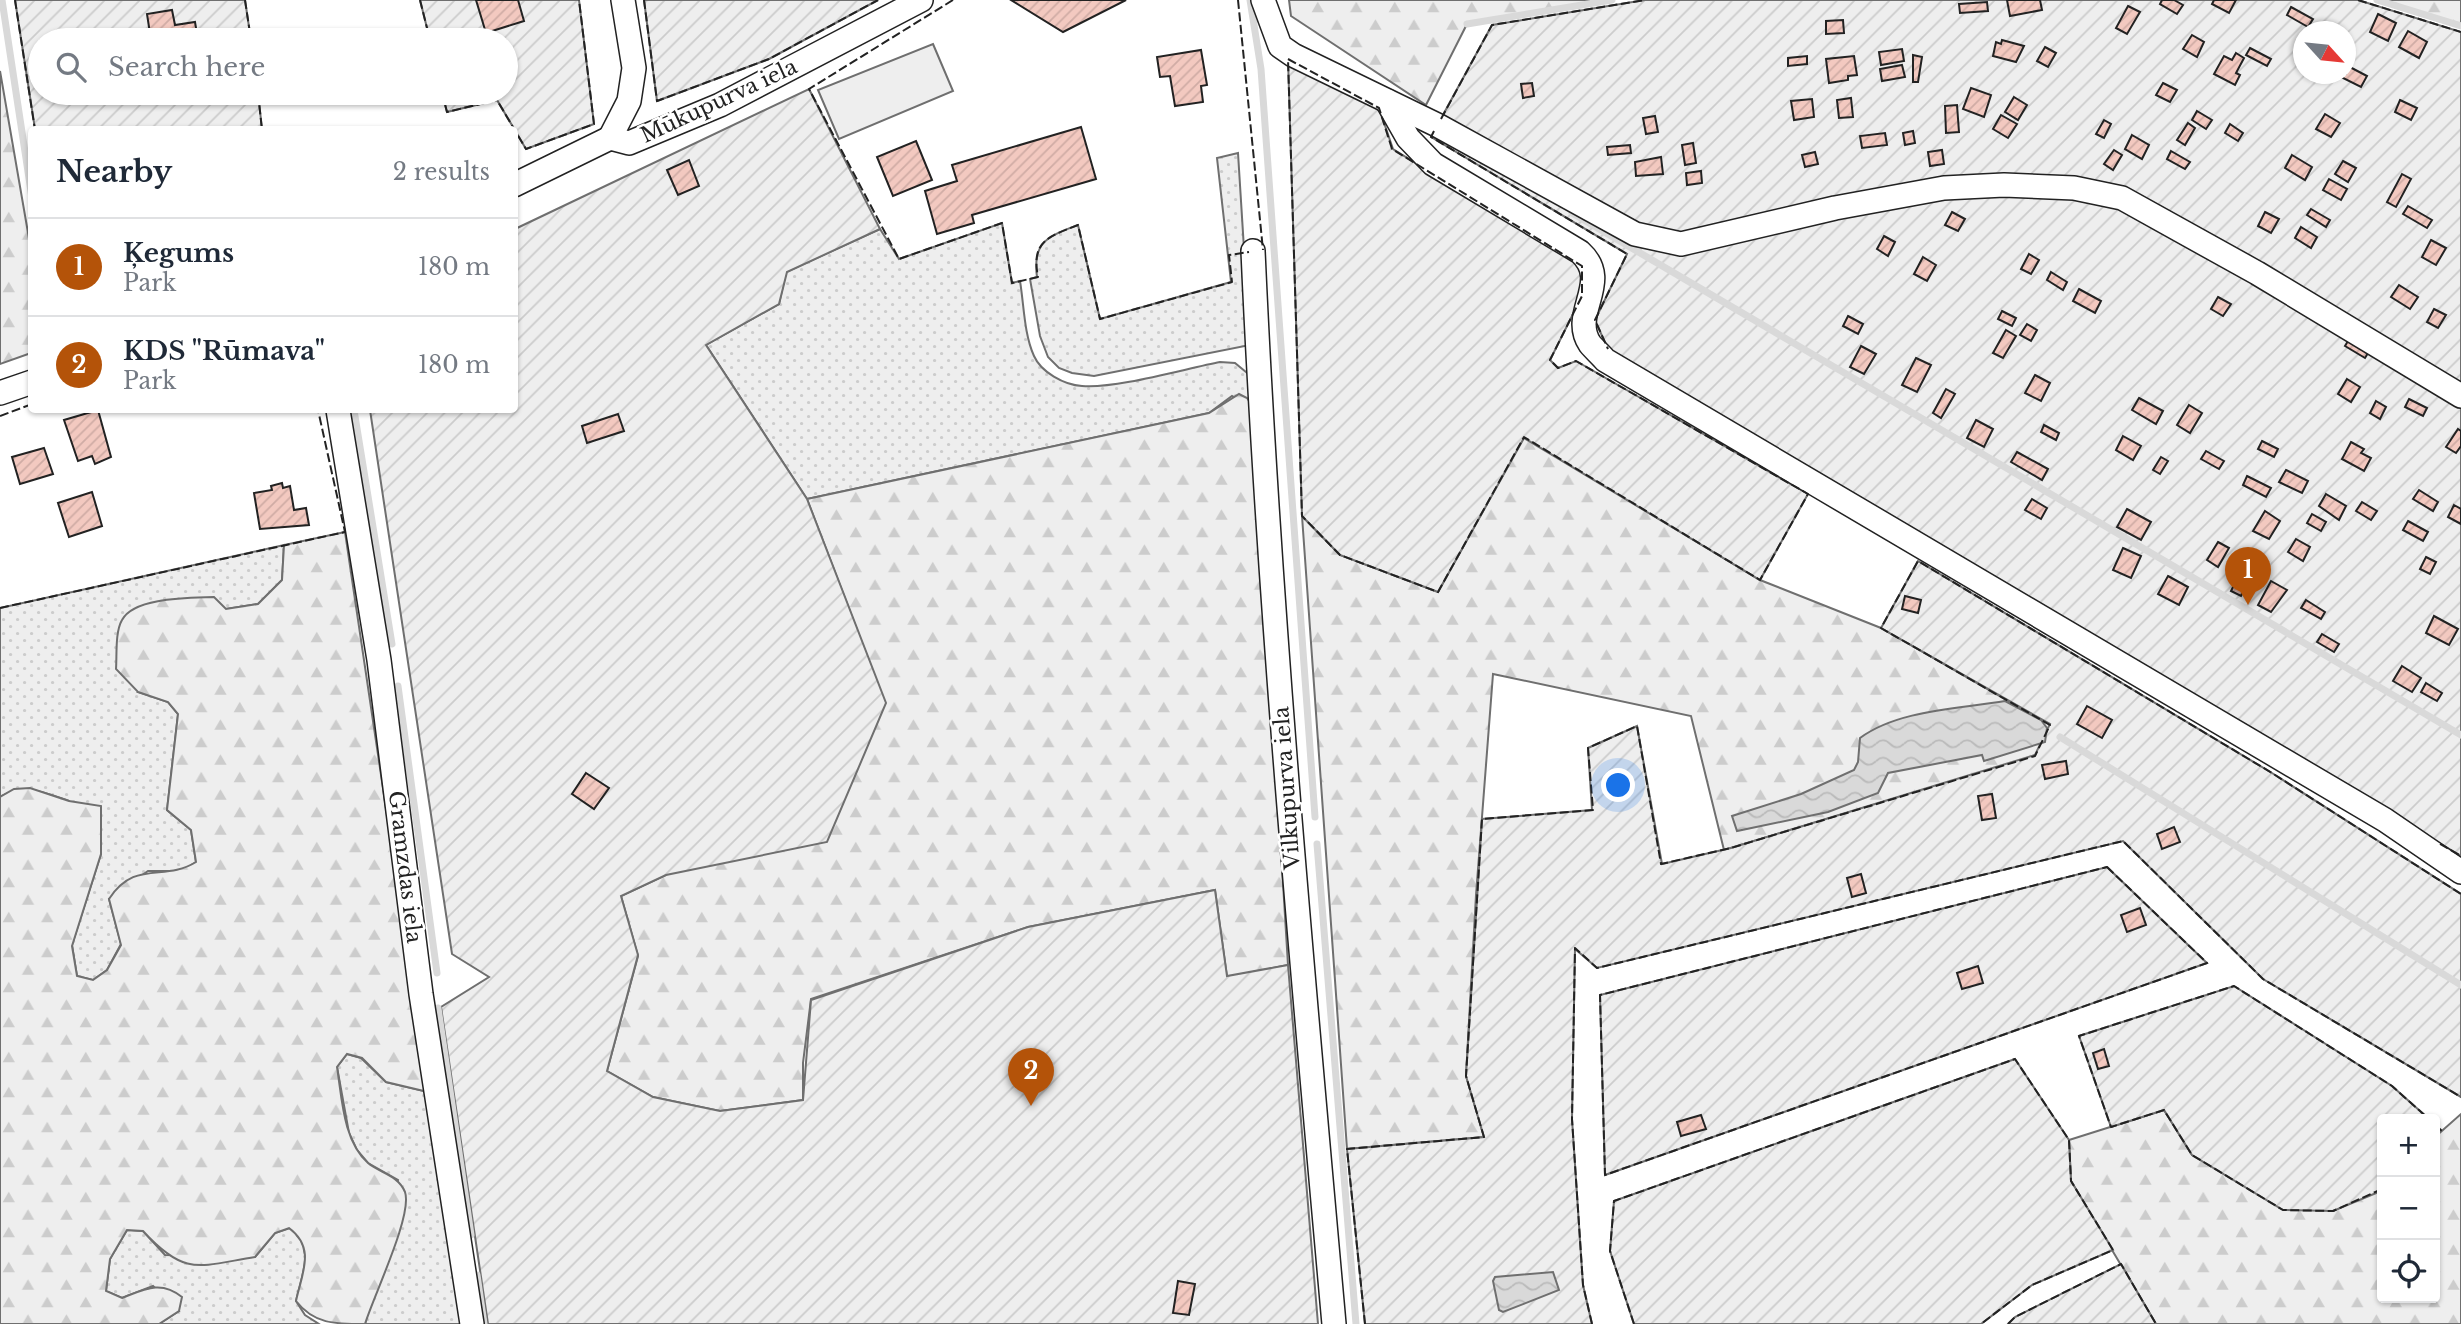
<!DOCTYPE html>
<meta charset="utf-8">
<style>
body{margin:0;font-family:"Libre Baskerville",serif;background:#f6f6f7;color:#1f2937}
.controls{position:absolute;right:21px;bottom:21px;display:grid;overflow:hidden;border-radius:7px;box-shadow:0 2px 5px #0004}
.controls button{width:63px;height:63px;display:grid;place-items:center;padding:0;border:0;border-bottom:2px solid #e0e1e3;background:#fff;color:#1f2937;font:35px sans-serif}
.compass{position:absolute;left:2293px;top:21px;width:63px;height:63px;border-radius:50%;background:#fff;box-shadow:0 2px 5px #0004;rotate:117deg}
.you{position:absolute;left:1619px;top:786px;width:24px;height:24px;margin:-18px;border:5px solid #fff;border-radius:50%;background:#1a73e8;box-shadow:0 0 0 10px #1a73e833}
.badge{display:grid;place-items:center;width:46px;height:46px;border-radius:50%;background:#b45309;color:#fff;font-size:23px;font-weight:700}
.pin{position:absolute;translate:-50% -58px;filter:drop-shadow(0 2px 4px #0008)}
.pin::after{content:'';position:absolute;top:37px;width:24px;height:21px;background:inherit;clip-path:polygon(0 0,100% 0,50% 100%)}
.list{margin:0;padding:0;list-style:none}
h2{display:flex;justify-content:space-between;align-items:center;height:91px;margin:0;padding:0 28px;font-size:30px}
h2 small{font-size:23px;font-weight:400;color:#747a83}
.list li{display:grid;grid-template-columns:46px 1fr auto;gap:21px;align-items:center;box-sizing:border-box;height:98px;padding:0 28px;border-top:2px solid #e0e1e3}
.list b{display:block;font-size:26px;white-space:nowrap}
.list p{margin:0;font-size:23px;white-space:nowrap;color:#747a83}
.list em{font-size:23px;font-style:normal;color:#747a83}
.icon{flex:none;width:38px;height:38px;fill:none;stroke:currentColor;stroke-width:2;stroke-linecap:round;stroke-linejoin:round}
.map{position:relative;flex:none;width:2461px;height:1324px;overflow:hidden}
.search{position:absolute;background:#fff;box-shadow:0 2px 5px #0004;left:28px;top:28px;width:490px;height:77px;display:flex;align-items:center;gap:18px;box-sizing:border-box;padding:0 24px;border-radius:38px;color:#747a83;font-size:26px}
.panel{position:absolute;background:#fff;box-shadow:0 2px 5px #0004;left:28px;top:126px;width:490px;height:287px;border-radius:7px}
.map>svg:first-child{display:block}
.grass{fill:url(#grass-dots);stroke:#6f6f6f;stroke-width:2}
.forest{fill:url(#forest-firs);stroke:#6f6f6f;stroke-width:2}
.garden{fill:url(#garden-furrows);stroke:#6f6f6f;stroke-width:2;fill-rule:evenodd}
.pitch{fill:#eee;stroke:#6f6f6f;stroke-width:2}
.water{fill:url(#water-waves);stroke:#6f6f6f;stroke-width:2}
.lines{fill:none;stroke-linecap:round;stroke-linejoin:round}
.stream{stroke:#d9d9d9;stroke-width:7}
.building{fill:url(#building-hatch);stroke:#222;stroke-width:2}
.street-casing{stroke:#222;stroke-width:26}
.street{stroke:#fff;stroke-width:23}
.fence{stroke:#222;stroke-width:2;stroke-dasharray:9 3.5;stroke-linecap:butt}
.labels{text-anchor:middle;stroke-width:5;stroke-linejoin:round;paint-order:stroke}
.street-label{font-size:21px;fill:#222;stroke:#fff}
</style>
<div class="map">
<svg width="2461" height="1324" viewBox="0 0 2461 1324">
<defs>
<pattern id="grass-dots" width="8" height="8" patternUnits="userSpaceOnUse" patternTransform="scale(1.75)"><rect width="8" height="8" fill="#eee"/><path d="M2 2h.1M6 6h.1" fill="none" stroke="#ccc" stroke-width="1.8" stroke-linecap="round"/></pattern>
<pattern id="forest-firs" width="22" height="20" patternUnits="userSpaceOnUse" patternTransform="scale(1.75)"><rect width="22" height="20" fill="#eee"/><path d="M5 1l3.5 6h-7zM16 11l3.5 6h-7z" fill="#ccc"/></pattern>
<pattern id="garden-furrows" width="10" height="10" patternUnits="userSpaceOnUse" patternTransform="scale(1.75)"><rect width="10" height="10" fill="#eee"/><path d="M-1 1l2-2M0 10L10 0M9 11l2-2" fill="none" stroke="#ccc"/></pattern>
<pattern id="water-waves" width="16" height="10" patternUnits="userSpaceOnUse" patternTransform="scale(1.75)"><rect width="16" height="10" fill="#d9d9d9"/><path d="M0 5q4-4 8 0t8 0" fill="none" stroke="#bababa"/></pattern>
<pattern id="building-hatch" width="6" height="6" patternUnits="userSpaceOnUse" patternTransform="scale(1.75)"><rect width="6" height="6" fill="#f3c9c0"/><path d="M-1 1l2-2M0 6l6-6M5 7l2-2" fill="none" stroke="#d0aca5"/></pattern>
</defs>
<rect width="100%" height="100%" fill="#fff"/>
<g class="grass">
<path d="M1238,153L1250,345L1094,376L1072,373L1059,368L1048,357L1040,336L1030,279L1037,277C1032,241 1049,236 1078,225L1100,319L1231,282L1217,158Z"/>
<path d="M1002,223L1012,283L1020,281C1024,305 1024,334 1034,356C1041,372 1064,385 1082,386C1115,389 1184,369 1220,362L1235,363L1252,377L1254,408L1232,396L1209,413L807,499L706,345L779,304L786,272L880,229L899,259Z"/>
<path d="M284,545L282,580L258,604L226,609L138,692L168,702L178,714L167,810L191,830L196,862L182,871H148L109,899L121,944L107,970L93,980L77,976L72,945L101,854L69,801C43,792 25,783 0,797V608Z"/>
<polygon points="347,1054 361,1058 386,1082 428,1092 461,1324 365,1324 398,1180 368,1163 357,1150 349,1133 337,1067"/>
<path d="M290,1228C316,1248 302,1273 296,1301L305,1315L319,1324H159L179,1311L153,1286L122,1298L106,1291L110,1259L127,1230L143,1231L165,1255L255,1257L275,1233Z"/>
</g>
<g class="forest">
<polygon points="1289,0 1612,0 1467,24 1426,105 1291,16"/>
<polygon points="2377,0 2461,0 2461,26"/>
<polygon points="0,71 31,250 31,353 0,364"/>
<polygon points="1239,394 1247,398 1254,408 1288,965 1227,977 1215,890 1028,927 811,999 803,1063 803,1100 720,1111 653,1097 607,1071 638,956 621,896 666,875 885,703 807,499 1209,413"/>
<polygon points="1524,437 1760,580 1881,628 2050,725 2035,756 1724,850 1691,716 1493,674 1476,895 1466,1076 1484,1137 1347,1149 1302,516 1340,555 1438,592"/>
<path d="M345,532L428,1092L386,1082L362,1058L347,1054L337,1067C342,1098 343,1141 368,1163C380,1173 398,1175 405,1192C413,1215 373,1297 365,1324C334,1324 314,1324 296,1301C302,1273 316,1248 289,1228L275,1233L255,1257C199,1266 185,1277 143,1231L127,1230L110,1259L106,1291L122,1298C145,1289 161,1280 182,1297L179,1311L159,1324H0V797L14,789L30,788L69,801L101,806V854L72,946L77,976L93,980L107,970L121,945L109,899C135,859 164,882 196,862L191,830L167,810L178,714L168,702L138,692L116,669C117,655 115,632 122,620C134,597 190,598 214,597L226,609L258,604L282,580L284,545Z"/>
<polygon points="2164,1110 2192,1155 2333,1211 2382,1189 2382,1298 2435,1298 2435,1137 2461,1114 2461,1324 2156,1324 2071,1181 2069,1140"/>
</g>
<g class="garden">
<polygon points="15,0 245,0 251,40 40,40 40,93 258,93 262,129 35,129"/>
<polygon points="420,0 579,0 594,124 526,149 497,100 447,112 442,93 506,93 506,40 430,40"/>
<polygon points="644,0 878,0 769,59 657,101"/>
<path d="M1645,0H2358L2461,32V856L1610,354L1595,320L1627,254L1431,137L1492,25ZM2304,32H2346V74H2304Z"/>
<polygon points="1288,59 1379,108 1393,149 1582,266 1582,296 1550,360 1558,368 1576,361 1808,494 1760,580 1524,438 1438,592 1340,555 1302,516"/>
<polygon points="809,89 880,229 787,272 779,304 706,345 807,499 886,703 827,842 666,875 621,896 638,955 607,1071 653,1097 720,1111 803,1100 811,1000 1028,927 1215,890 1227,976 1288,965 1318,1324 488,1324 441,1007 489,977 452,954 370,410 514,410 515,229"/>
<polygon points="1918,561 2272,773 2461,894 2461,1097 2263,979 2123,841 1597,968 1575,949 1572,1119 1583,1285 1592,1324 1365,1324 1347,1149 1484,1137 1466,1076 1482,819 1592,810 1588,748 1637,726 1662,864 1731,848 2035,755 2050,724 1881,628"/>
<polygon points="2107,867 2207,963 1605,1175 1600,995"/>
<polygon points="2234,986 2392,1086 2429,1119 2382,1119 2381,1191 2333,1211 2283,1210 2192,1155 2164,1110 2111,1127 2079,1036"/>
<polygon points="2015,1059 2069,1140 2071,1181 2113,1250 2032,1285 1981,1324 1634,1324 1610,1251 1614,1201"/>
<polygon points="2121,1264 2156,1324 2008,1324 2015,1317"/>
</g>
<polygon class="pitch" points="933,44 953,91 839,139 818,90"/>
<g class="water">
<path d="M2005,701L2041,720L2047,728L2045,742L1984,761L1982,755L1888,773L1878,793L1828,812L1737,831L1732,816L1801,794L1854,770L1858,762L1860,738C1898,710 1958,709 2005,701Z"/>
<polygon points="1553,1272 1559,1290 1503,1312 1499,1310 1493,1281 1495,1277"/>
</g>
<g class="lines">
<g class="stream">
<polyline points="2,0 32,198"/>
<polyline points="1250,0 1261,69 1315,817"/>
<polyline points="2377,0 2461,26"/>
<polyline points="1467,24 1612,0"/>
<polyline points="1572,213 2461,735"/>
<polyline points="354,410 392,644"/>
<polyline points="398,686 437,973"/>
<polyline points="2060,737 2461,985"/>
<polyline points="1317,844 1356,1324"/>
<polyline points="438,1008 471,1235"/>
<polyline points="477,1275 484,1324"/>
</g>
</g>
<g class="building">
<polygon points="476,0 518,0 524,21 486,33"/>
<polygon points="1011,0 1126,0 1063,32"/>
<polygon points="2007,0 2040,0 2042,10 2010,16"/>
<polygon points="2162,0 2174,0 2183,5 2177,14 2160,4"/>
<polygon points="2214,0 2236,0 2229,13 2212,4"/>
<polygon points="1987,2 1988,11 1960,13 1959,4"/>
<polygon points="2128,6 2140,12 2127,34 2116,28"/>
<polygon points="2291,7 2313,19 2308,27 2287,15"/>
<polygon points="172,10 175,25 195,22 198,40 151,40 147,14"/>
<polygon points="2378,14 2396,23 2388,41 2370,32"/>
<polygon points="1843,20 1844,33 1826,34 1826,21"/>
<polygon points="2408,31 2427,42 2419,58 2399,47"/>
<polygon points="2192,35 2204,42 2197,57 2183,49"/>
<polygon points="2002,40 2024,46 2016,62 1993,56 1996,42 2001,44"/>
<polygon points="2045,47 2056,53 2048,67 2037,61"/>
<polygon points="2250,48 2271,59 2267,66 2246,55"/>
<polygon points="1902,49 1904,61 1881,65 1879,52"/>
<polygon points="1201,50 1207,85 1201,86 1203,102 1175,106 1170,76 1160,77 1157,57"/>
<polygon points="2236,53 2244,58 2236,73 2240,75 2235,85 2214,74 2224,56 2232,60"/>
<polygon points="1913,55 1922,57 1918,82 1913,82"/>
<polygon points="1807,56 1807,64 1788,66 1788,58"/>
<polygon points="1854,56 1857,75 1848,76 1848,80 1829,83 1826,59"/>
<polygon points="1902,65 1905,77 1882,81 1880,69"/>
<polygon points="2346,65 2367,76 2361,87 2339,76 2346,74"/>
<polygon points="1532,83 1534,96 1523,98 1521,84"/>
<polygon points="2163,83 2177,90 2170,102 2156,95"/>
<polygon points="1971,88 1991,95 1984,117 1963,109"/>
<polygon points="2014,97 2027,105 2018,120 2005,112"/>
<polygon points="1851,98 1853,117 1839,118 1837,100"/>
<polygon points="1812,99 1814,117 1794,120 1791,101"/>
<polygon points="2400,100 2417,108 2411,120 2395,112"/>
<polygon points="1957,105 1959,132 1946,133 1945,106"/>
<polygon points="2197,111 2212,120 2206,129 2192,120"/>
<polygon points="2325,114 2340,123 2331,137 2316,129"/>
<polygon points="2001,115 2017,124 2008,138 1993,129"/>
<polygon points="1655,116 1658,132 1646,134 1643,118"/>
<polygon points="2104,120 2111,124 2104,138 2096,134"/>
<polygon points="2188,123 2195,128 2185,145 2177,140"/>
<polygon points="2230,124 2243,133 2238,141 2225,133"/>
<polygon points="1081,127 1096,179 972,215 974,223 937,234 925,191 957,181 952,165"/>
<polygon points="1913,131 1915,143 1905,145 1903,133"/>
<polygon points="1885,133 1887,145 1862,148 1860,136"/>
<polygon points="2132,135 2149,145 2142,159 2125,149"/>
<polygon points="916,141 932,180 893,196 877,157"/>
<polygon points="1693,143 1696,163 1685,165 1682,145"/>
<polygon points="1630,145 1631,153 1608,155 1607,147"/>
<polygon points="1942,150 1944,164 1930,166 1928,152"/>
<polygon points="2114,150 2122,155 2113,170 2104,164"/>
<polygon points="2171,151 2190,162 2185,169 2167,159"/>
<polygon points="1815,152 1818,164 1805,167 1802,155"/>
<polygon points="2292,155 2312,167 2305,180 2285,168"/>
<polygon points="1661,157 1663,174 1636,176 1635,162"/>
<polygon points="689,160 699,186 678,195 667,170"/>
<polygon points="2343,161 2356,168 2348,182 2335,174"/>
<polygon points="1701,171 1702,183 1687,185 1686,173"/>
<polygon points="2402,174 2411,179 2396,207 2387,202"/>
<polygon points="2329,179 2347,189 2341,200 2323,190"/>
<polygon points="2408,206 2432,220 2427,228 2403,214"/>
<polygon points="2311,209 2330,220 2326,227 2307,215"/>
<polygon points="1952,212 1965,219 1958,231 1945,225"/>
<polygon points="2265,212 2279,219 2271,233 2258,226"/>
<polygon points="2301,227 2317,237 2311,248 2295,238"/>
<polygon points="1884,236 1895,242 1888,256 1877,249"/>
<polygon points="2431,240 2446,248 2436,265 2422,257"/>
<polygon points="2029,254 2039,260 2031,274 2021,269"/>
<polygon points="1923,257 1936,265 1927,281 1914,274"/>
<polygon points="2051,272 2067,282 2063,290 2047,280"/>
<polygon points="2399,285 2418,297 2410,309 2391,297"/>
<polygon points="2079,289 2101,301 2095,313 2073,301"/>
<polygon points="2218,297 2231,304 2223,316 2211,309"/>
<polygon points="2434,309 2446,315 2438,328 2427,322"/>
<polygon points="2002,311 2016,318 2012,326 1998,319"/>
<polygon points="1848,316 1863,324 1858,334 1843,326"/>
<polygon points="2027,324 2037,330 2031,341 2020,335"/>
<polygon points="2006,330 2016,336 2003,358 1993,353"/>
<polygon points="2348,341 2368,353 2365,358 2345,346"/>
<polygon points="1861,346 1876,354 1864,374 1850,367"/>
<polygon points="1916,358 1931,365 1917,392 1902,385"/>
<polygon points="2035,375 2050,383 2041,401 2025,393"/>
<polygon points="2347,379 2360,387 2351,402 2338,394"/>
<polygon points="1946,389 1955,394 1941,418 1933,413"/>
<polygon points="2139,398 2163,411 2156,424 2132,410"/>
<polygon points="2409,399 2427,408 2423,416 2405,407"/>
<polygon points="2376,401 2386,407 2380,419 2370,413"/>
<polygon points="2189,405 2202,413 2190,433 2177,425"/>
<polygon points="98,410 111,457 95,464 92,456 78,461 64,420"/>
<polygon points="618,414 624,431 587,443 582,426"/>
<polygon points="1976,420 1993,429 1984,447 1967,438"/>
<polygon points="2044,425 2059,433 2056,440 2041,432"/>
<polygon points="2458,429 2461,431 2461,446 2456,453 2446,447"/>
<polygon points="2123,436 2141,446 2133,460 2116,450"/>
<polygon points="2262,441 2278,449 2274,457 2258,449"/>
<polygon points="2351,442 2364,449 2361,453 2371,458 2364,471 2342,459"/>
<polygon points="44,448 53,474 20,484 12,457"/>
<polygon points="2206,451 2224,461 2219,469 2201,459"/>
<polygon points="2017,452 2048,469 2042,480 2011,462"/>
<polygon points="2161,457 2168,461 2160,474 2153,470"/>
<polygon points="2286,470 2308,481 2302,493 2279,482"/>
<polygon points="2247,476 2271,488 2266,497 2243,485"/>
<polygon points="282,483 283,488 290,486 294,510 306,508 309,525 260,529 254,493 272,490 271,486"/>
<polygon points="2419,490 2438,502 2433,511 2413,499"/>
<polygon points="92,492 102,526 69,537 58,503"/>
<polygon points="2326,494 2346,506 2339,520 2319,506"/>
<polygon points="2032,499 2047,508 2041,519 2025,510"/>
<polygon points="2362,502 2377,511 2371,520 2356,511"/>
<polygon points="2454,505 2461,509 2461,524 2448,517"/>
<polygon points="2127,509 2151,522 2141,540 2117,527"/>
<polygon points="2265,511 2280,521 2269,539 2253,531"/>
<polygon points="2312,514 2326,522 2321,531 2307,523"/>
<polygon points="2408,521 2428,532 2423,541 2403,530"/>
<polygon points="2296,539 2310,547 2303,561 2288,552"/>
<polygon points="2218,542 2229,548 2218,567 2207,560"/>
<polygon points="2123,548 2141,556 2131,578 2113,570"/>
<polygon points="2426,557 2436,562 2430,574 2420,569"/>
<polygon points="2168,576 2188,587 2179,605 2158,594"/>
<polygon points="2238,577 2248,582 2241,596 2231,591"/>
<polygon points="2271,581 2287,590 2271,612 2258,605"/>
<polygon points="1905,596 1921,600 1918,613 1902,609"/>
<polygon points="2306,600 2325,612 2321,619 2301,608"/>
<polygon points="2434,616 2458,629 2449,645 2426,633"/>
<polygon points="2322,634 2339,644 2334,652 2317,642"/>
<polygon points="2402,666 2421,678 2412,692 2393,681"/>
<polygon points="2426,683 2442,693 2437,701 2421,692"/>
<polygon points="2087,706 2112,720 2102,738 2077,724"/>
<polygon points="2066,761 2068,774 2045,779 2042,765"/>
<polygon points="586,773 609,788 594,809 572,794"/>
<polygon points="1992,794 1996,818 1982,820 1978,796"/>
<polygon points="2174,827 2180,842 2162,849 2157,834"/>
<polygon points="1861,874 1866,893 1852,897 1847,878"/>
<polygon points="2140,908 2146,925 2127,932 2121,915"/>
<polygon points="1978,966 1983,983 1962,989 1957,973"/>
<polygon points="2104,1049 2109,1066 2098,1069 2093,1053"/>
<polygon points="1701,1115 1706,1129 1681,1136 1677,1122"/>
<polygon points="1178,1281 1195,1284 1189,1315 1173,1313"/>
</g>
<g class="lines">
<g class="street-casing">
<g id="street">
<polyline points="1263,0 1280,46 1293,55 1437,125 1635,234 1681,244 1835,208 1944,188 2004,185 2074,188 2122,198 2257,273 2461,396"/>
<path d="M1387,101L1408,138L1433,164L1580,252C1613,282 1569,313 1590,344C1594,349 1601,355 1605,360L2385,820L2461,872"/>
<polyline points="610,138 629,101 634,68 623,0"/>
<polyline points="514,185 610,138 629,143 720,105 921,0"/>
<path d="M1253,251C1269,610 1302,967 1334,1324"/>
<polyline points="0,393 32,382"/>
<polyline points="338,410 379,660 421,994 472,1324"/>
</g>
</g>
<use href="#street" class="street"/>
<g class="fence">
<polyline points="15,0 35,130"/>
<polyline points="245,0 251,40"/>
<polyline points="420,0 430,40"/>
<polyline points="644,0 657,101 769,59 878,0"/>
<path d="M953,0L809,89L899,259L1002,223L1012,283L1038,277C1031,241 1048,237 1078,225L1100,319L1232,282L1229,255L1249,252"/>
<polyline points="1238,0 1263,250"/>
<polyline points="2358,0 2461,32"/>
<polygon points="1288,59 1379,108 1392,149 1582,266 1582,296 1550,360 1558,368 1576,361 1808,494 1760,580 1524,437 1438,592 1340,555 1302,516"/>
<polyline points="258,93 262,130"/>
<polyline points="442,93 447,112 497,100 526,149 594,124 579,0"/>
<polyline points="1441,119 1492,25 1645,0"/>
<polyline points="1434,131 1431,137 1627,254 1595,320 1608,349"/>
<polyline points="0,416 32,404"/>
<polyline points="0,608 345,532 318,410"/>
<polyline points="2440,844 2461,856"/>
<polygon points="2107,867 2207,963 1605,1175 1600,995"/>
<polyline points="2435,1125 2441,1130 2435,1137"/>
<polyline points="2382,1189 2333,1211 2283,1210 2192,1155 2164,1110 2111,1127 2079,1036 2234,986 2392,1086 2429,1119"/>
<polyline points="1365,1324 1347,1149 1484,1137 1466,1076 1482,819 1593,810 1588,748 1637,726 1661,864 1731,848 2035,756 2050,725 1881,628 1918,561 2272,773 2461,894"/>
<polyline points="1592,1324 1583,1285 1572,1119 1575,948 1597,968 2123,841 2263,979 2461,1097"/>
<polyline points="1634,1324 1610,1251 1614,1201 2015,1059 2069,1140 2071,1181 2113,1250 2032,1285 1981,1324"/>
<polyline points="2008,1324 2015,1317 2121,1264 2156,1324"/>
</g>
</g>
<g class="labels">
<g class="street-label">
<text transform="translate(719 101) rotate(-25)" y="7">Mūkupurva iela</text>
<text transform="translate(1287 788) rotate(-94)" y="7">Vilkupurva iela</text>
<text transform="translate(405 867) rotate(83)" y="7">Gramzdas iela</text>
</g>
</g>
</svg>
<div class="controls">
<button>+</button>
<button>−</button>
<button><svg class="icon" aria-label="locate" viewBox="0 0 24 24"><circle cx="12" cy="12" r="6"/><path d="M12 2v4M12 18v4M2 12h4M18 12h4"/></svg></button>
</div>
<svg class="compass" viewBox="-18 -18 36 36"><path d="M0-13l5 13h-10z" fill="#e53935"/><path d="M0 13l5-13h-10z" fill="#747a83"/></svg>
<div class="you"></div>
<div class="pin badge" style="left:2248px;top:605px">1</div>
<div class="pin badge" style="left:1031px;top:1106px">2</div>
<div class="search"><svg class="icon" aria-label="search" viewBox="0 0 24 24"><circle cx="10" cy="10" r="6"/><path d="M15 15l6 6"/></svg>Search here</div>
<section class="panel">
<h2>Nearby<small>2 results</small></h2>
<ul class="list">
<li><span class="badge">1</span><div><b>Ķegums</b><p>Park</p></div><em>180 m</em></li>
<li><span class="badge">2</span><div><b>KDS &quot;Rūmava&quot;</b><p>Park</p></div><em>180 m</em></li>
</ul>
</section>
</div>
